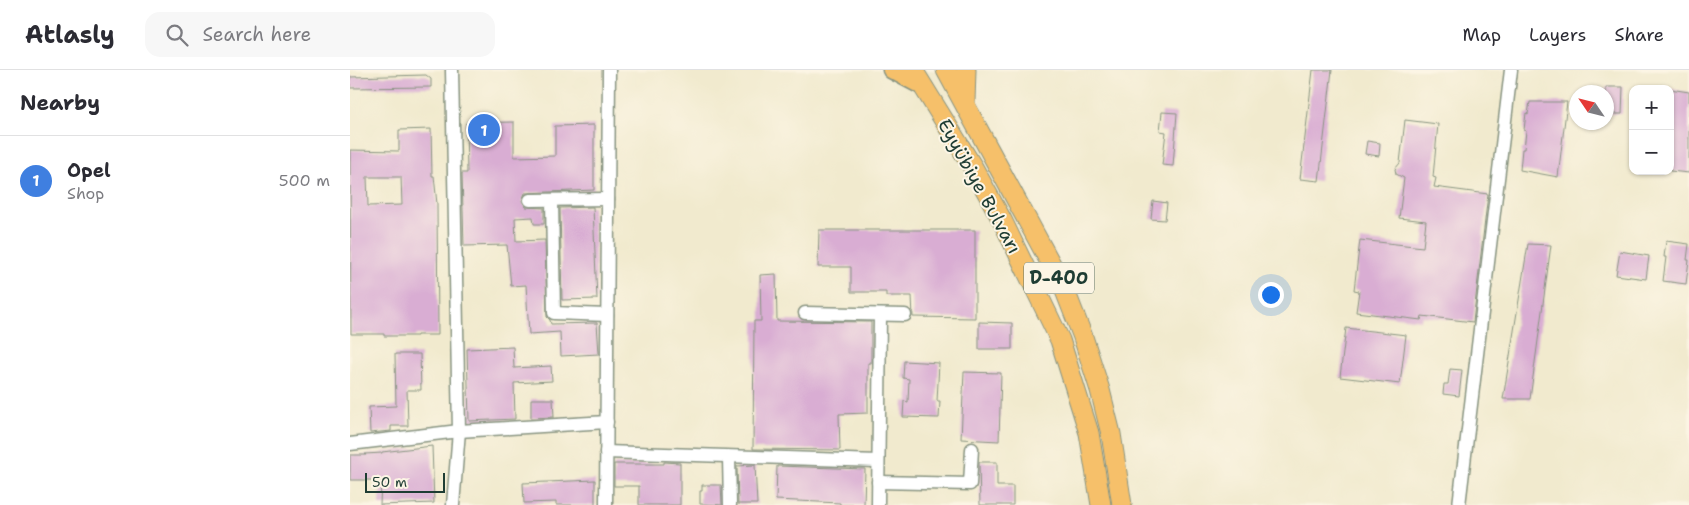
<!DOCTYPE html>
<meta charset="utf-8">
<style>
body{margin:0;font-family:"Shantell Sans",sans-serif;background:#f7f7f7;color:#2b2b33}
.controls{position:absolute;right:15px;top:15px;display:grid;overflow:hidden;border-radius:10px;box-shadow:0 1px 4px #0004}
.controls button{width:45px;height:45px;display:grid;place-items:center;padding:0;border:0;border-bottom:1px solid #e1e1e2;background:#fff;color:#2b2b33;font:25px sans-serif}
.compass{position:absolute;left:1219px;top:15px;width:45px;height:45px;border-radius:50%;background:#fff;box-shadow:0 1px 4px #0004;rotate:305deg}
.scale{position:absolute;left:15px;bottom:12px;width:80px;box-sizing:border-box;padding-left:5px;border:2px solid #1f3d34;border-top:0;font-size:14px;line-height:18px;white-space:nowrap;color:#1f3d34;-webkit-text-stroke:4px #fcf5e5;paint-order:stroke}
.you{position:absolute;left:920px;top:224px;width:18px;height:18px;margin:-12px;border:4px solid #fff;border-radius:50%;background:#1a73e8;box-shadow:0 0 0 8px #1a73e833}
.badge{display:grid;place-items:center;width:32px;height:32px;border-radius:50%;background:#0b8043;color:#fff;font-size:16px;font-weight:700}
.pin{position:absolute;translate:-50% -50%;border:2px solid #fff;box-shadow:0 1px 5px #0006}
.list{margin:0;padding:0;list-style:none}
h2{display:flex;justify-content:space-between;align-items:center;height:65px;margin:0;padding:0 20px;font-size:21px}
h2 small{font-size:16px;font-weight:400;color:#7c7c81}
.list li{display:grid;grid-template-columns:32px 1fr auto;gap:15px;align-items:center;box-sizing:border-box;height:90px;padding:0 20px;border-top:1px solid #e1e1e2}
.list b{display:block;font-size:19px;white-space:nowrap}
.list p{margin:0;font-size:16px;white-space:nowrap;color:#7c7c81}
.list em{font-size:16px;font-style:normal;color:#7c7c81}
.icon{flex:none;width:28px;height:28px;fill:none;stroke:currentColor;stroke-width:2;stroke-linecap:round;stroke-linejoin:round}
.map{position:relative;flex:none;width:1339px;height:435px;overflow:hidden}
header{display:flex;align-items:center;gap:30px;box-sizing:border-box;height:70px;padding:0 25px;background:#fff;border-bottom:1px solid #e1e1e2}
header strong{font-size:24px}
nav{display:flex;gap:28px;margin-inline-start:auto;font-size:18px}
.search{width:350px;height:45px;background:#f7f7f7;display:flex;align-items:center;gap:12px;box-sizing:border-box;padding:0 18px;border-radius:15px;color:#7c7c81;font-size:19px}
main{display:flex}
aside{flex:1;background:#fff}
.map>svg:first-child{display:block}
.building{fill:#d9add3;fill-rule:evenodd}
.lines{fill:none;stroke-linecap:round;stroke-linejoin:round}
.minor-casing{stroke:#889481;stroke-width:15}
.major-casing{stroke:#889481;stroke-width:19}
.highway-casing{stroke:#889481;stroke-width:21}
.minor{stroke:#fff;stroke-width:12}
.major{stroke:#f6c06b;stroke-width:16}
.highway{stroke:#f6c06b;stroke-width:19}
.labels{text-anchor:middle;stroke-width:4;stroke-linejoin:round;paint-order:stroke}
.shield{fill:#fcf5e5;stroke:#617469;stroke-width:1}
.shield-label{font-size:18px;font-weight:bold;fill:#1f3d34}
.street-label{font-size:19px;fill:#1f3d34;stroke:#fcf5e5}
</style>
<header>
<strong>Atlasly</strong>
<div class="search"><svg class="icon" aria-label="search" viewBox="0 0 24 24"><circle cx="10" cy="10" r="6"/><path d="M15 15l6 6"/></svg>Search here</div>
<nav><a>Map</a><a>Layers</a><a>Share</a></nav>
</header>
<main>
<aside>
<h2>Nearby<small></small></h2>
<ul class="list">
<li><span class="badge" style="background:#3f7fe0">1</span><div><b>Opel</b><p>Shop</p></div><em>500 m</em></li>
</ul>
</aside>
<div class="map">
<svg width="1339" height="435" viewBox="0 0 1339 435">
<rect width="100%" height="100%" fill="#fcf5e5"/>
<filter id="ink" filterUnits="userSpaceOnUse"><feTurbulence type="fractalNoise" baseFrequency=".02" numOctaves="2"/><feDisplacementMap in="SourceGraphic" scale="10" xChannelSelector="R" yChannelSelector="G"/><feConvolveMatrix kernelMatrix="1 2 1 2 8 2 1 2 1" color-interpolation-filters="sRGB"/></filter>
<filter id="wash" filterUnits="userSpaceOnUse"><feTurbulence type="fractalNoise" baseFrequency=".0096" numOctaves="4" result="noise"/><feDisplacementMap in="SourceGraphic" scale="20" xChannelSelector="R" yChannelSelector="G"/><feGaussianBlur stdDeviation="1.12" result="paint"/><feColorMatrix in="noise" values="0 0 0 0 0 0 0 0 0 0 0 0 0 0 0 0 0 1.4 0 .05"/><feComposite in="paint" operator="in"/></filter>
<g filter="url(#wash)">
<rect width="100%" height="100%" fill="#f1eace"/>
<g id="blocks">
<g class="building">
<polygon points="963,0 982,0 969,111 950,109"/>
<polygon points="76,5 81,9 81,17 0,18 0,7"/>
<polygon points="1256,17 1273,17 1272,44 1256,44"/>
<polygon points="1320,19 1339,22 1339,103 1320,101"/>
<polygon points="1180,32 1217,32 1208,107 1170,100 1172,79 1174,79 1176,61 1174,60 1176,43 1178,44"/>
<polygon points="812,42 827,43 823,96 812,95 816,62 810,61"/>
<polygon points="1055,50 1088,54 1083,107 1086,108 1084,117 1138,124 1123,252 1072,246 1071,250 1006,242 1009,221 1004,220 1010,170 1073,177 1076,151 1049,148 1054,108 1046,104 1045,99 1050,93"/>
<polygon points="164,52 164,87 205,86 205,56 244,55 244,120 175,123 172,131 176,137 194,138 194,154 184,154 183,147 165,148 166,171 195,170 197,247 200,250 201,254 247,253 249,284 211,286 210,262 179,264 176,215 161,216 157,175 114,176 112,103 117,103 116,53"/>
<path d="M81,59L82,106H84L87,134L88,265H67V266H34V264H1L0,80L49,81V60ZM17,107H51L52,135L18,136Z"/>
<polygon points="1017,71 1030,73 1029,86 1015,84"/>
<polygon points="803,131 817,133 815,150 801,149"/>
<polygon points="243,137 247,229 212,230 210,138"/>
<polygon points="469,160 625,160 625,248 563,247 562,226 536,226 536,222 501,222 501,197 468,197"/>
<polygon points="1316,171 1339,174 1337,190 1339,190 1336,214 1313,211 1316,187 1314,187"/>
<polygon points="1178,174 1201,175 1180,329 1153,329"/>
<polygon points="1270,181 1299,186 1296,209 1266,205"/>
<polygon points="426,204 427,251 521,252 521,293 518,293 518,343 489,344 490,380 403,379 404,251 411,251 410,205"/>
<polygon points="629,252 662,253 662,279 629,279"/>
<polygon points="996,258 1056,265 1050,314 990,307"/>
<polygon points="163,277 164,298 201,296 202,311 164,313 165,349 119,351 117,279"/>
<polygon points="45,284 70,284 71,320 57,320 58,356 41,356 41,361 20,363 19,337 46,336"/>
<polygon points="554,291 589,293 587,331 590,331 589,348 553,347 554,331 558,332 559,309 553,308"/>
<polygon points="1100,299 1112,300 1109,326 1093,324 1094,314 1098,314"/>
<polygon points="614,302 651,303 649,371 611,369"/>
<polygon points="181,329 203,329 204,347 181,348"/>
<polygon points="82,376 84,433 30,435 31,410 0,410 0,385 16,385 15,384 32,383 32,382"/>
<polygon points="314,392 330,393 330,435 289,435 289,416 264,416 264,394 314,394"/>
<polygon points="629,392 647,392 647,416 663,416 663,435 630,435"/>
<polygon points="405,395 407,434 388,434 387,396"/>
<polygon points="427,396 515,399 514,435 490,435 490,433 426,430"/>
<polygon points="245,410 245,435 206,435 206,432 174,433 173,413"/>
<polygon points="352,415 371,415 372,435 350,434 350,421 352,421"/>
</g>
</g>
</g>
<g filter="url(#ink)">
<use href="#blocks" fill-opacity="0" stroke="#889481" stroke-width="1"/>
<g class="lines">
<g class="minor-casing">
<g id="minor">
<polyline points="102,0 109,361 103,435"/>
<polyline points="180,130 258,129"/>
<polyline points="202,130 204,243 257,245"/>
<polyline points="455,243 555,245"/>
<polyline points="0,374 109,361 257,352"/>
<polyline points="256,382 528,391"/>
<polyline points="379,387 380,435"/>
<polyline points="528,412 620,414 622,379"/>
<polyline points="256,435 259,0"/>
<polyline points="528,435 530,245"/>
<polyline points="1109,435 1161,0"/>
</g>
</g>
<g class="major-casing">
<polyline id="major" points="541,0 575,18"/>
</g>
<g class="highway-casing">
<g id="highway">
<polyline points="563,0 624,99 652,150 710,270 739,363 751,435"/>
<polyline points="596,0 714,218 733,267 750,320 761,364 772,435"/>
<polyline points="615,33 616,0"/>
</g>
</g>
<use href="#minor" class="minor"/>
<use href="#major" class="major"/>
<use href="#highway" class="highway"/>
</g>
</g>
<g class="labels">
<rect class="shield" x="674" y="192.5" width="70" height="31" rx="4"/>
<g class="shield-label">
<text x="709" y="214">D-400</text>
</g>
<g class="street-label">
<text transform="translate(630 116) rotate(61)" y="7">Eyyübiye Bulvarı</text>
</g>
</g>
</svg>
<div class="controls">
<button>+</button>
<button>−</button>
</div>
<svg class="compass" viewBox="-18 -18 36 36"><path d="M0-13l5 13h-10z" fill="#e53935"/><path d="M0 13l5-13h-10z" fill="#7c7c81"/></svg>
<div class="scale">50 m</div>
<div class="you"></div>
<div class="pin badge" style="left:134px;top:60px;background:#3f7fe0">1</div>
</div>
</main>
